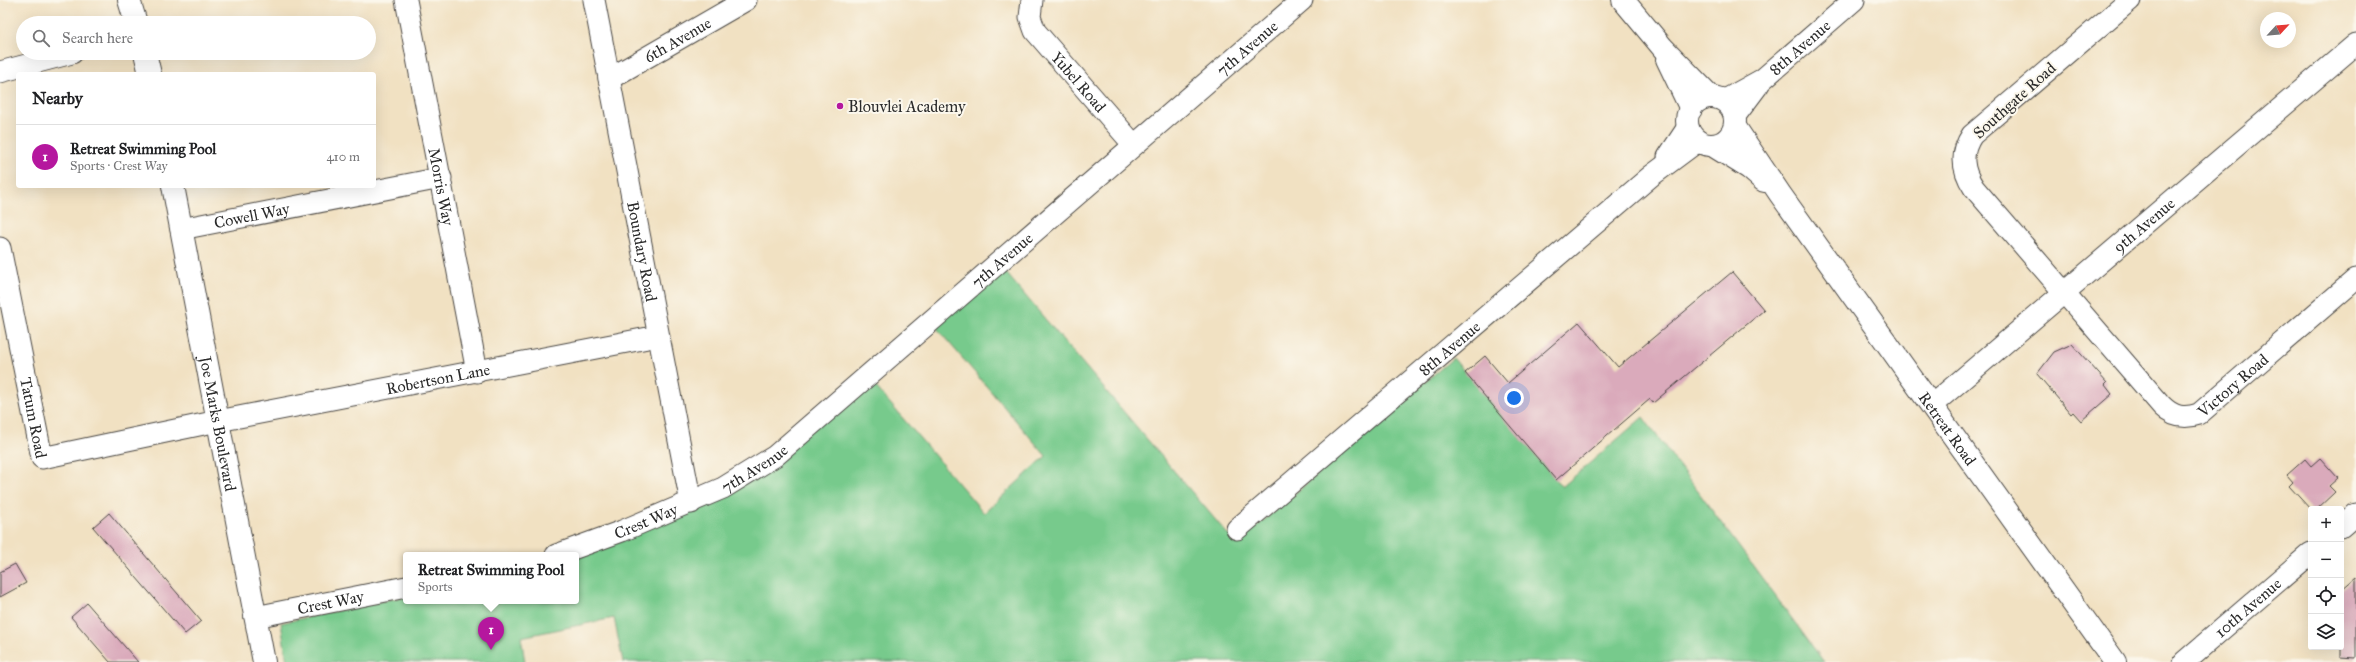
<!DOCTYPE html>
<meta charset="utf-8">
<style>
body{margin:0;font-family:"IM FELL Great Primer",serif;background:#f2f2f2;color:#202124}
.controls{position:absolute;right:12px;bottom:12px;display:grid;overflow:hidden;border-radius:4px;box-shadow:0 4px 16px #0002}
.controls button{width:36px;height:36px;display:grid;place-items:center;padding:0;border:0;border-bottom:1px solid #e0e0e0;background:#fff;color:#202124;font:20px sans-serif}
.compass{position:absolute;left:2260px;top:12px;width:36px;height:36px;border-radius:50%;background:#fff;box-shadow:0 4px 16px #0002;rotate:64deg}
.you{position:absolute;left:1514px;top:398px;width:14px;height:14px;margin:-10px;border:3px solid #fff;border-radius:50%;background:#1a73e8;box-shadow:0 0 0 6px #1a73e833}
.badge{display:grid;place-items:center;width:26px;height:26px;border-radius:50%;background:#b5179e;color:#fff;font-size:13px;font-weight:700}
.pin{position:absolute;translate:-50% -33px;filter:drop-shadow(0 1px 2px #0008)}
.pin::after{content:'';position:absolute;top:21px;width:14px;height:12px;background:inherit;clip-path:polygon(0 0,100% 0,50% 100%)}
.popup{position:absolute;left:403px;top:552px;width:176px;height:52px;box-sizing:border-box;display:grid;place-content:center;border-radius:4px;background:#fff;filter:drop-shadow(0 1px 3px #0005);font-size:13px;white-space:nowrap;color:#757577}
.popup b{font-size:15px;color:#202124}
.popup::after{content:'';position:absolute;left:50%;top:100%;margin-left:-8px;border:8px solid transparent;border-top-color:#fff}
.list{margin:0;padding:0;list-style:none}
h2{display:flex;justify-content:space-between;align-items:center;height:52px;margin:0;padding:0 16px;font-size:17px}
h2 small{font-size:13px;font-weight:400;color:#757577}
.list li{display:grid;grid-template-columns:26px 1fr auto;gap:12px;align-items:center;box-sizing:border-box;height:64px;padding:0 16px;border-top:1px solid #e0e0e0}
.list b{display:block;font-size:15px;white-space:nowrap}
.list p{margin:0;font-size:13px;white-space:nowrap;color:#757577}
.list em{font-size:13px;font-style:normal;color:#757577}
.icon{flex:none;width:22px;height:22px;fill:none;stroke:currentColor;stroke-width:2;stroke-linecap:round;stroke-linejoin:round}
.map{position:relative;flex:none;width:2356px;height:662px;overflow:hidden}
.search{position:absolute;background:#fff;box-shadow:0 4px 16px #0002;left:16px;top:16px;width:360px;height:44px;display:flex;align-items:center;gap:10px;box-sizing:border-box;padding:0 14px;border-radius:22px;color:#757577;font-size:15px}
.panel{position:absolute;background:#fff;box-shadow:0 4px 16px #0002;left:16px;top:72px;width:360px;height:116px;border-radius:4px}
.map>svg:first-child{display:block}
.green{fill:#77ca8c;stroke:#517a5c}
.building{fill:#daaabb}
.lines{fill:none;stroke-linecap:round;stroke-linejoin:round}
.street-casing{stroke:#494642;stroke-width:23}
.secondary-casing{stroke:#494642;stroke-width:24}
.street{stroke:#fff;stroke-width:21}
.secondary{stroke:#fff;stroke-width:22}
.poi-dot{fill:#b5179e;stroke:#fbf7ec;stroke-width:1.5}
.labels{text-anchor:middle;stroke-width:4;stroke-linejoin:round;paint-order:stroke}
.street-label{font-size:16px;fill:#2b2b2b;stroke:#fbf7ec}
.poi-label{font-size:16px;fill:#2b2b2b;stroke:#fbf7ec;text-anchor:start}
</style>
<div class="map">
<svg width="2356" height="662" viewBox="0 0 2356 662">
<rect width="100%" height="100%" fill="#fbf7ec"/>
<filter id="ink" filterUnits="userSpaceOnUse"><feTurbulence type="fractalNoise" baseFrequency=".025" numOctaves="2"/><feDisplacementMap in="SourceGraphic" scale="8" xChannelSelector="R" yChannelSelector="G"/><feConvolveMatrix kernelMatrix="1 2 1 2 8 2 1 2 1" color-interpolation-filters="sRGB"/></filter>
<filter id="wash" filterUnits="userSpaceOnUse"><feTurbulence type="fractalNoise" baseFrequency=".012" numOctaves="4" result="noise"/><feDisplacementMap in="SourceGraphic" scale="16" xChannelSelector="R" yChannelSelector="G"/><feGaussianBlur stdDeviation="0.9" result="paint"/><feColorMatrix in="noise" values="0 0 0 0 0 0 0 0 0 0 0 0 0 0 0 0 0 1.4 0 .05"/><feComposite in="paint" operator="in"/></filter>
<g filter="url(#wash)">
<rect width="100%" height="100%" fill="#f1e1c2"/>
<polygon class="green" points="1001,267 1236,544 1453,358 1562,487 1643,417 1824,662 623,662 614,618 521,637 525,662 287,662 281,623 406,596 406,601 576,601 576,555 724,491 870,380 984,513 1046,456 934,325"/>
<g id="blocks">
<g class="building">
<polygon points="1732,272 1764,310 1653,403 1650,399 1556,480 1465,373 1485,356 1508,383 1579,322 1618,367"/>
<polygon points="2072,344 2107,383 2105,385 2112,394 2081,421 2073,412 2071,414 2037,374 2054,352"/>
<polygon points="2320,458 2338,478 2329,486 2335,492 2317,509 2311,510 2289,486 2293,482 2287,475 2305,459 2311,466"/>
<polygon points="109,513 201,621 185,634 93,527"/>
<polygon points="15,564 26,583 0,597 0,572"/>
<polygon points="2356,577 2356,658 2341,657 2341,590"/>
<polygon points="87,603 138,662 110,662 71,617"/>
</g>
</g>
</g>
<g filter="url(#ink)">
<use href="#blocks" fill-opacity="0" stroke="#494642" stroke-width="1"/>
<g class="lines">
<g class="street-casing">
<g id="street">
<path id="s1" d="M406,0L477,372"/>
<path id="s2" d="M594,0L691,503"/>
<path id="s3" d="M1032,0L1030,17L1035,31L1133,144"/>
<path id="s4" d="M2130,0L1972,135C1960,153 1962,170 1974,188L2162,406C2173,417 2184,419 2199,414L2356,279"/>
<polyline points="0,72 72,53"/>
<path id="s5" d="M609,79L746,0"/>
<path id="s6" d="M1725,100L1763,79L1854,0"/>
<polyline points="1735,116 1759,84"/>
<polyline points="1668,157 1688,127"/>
<path id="s7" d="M181,229L441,178"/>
<path id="s8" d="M0,248L42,458L218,421L658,336"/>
<path id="s9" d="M1932,405L2356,44"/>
<polyline points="2341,527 2356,514"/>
<path id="s10" d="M1237,529L1651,176L1698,141"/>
<path id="s11" d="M556,555L622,531L723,488L775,456L1302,0"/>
<path id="s12" d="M255,617L406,587"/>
<path id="s13" d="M2184,662L2311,553"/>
</g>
</g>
<g class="secondary-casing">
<g id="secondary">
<polyline points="129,0 136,23"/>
<polyline points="1623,0 1663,48 1710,96"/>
<polyline points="145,53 150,74"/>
<polyline points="1667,59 1691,109"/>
<circle cx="1711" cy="121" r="24"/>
<path id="s14" d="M1735,127L1780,194L2115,662"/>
<polyline points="1712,145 1749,168 1764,181"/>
<path id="s15" d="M173,186L264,662"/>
</g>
</g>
<use href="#street" class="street"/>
<use href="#secondary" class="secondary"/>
</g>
</g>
<circle class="poi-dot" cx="840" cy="106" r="4"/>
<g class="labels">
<g class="street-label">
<text dy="6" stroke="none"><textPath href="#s5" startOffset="79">6th Avenue</textPath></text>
<text dy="6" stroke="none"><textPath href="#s11" startOffset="865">7th Avenue</textPath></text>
<text dy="6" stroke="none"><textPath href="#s6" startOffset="92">8th Avenue</textPath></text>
<text dy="6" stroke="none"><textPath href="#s3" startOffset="99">Yubel Road</textPath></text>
<text transform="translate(2014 100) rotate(-42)" y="6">Southgate Road</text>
<text dy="6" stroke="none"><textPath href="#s1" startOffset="190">Morris Way</textPath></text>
<text dy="6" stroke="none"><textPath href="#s7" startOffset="72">Cowell Way</textPath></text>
<text dy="6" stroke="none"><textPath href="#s9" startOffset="278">9th Avenue</textPath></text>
<text dy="6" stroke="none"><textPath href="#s2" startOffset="256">Boundary Road</textPath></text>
<text dy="6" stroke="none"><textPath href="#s11" startOffset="541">7th Avenue</textPath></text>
<text dy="6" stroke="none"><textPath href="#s10" startOffset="279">8th Avenue</textPath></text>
<text dy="6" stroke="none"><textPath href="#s8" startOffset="618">Robertson Lane</textPath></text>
<text dy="6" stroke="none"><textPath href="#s4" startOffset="637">Victory Road</textPath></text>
<text dy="6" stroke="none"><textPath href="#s8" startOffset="173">Tatum Road</textPath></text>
<text dy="6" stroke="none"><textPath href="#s15" startOffset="242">Joe Marks Boulevard</textPath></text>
<text dy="6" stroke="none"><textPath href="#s14" startOffset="369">Retreat Road</textPath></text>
<text dy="6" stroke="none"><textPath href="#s11" startOffset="217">7th Avenue</textPath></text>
<text dy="6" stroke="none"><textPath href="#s11" startOffset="96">Crest Way</textPath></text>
<text dy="6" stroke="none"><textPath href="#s12" startOffset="77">Crest Way</textPath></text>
<text dy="6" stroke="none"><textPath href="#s13" startOffset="84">10th Avenue</textPath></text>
</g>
<g class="poi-label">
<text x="848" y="112">Blouvlei Academy</text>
</g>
</g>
</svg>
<div class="controls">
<button>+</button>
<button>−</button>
<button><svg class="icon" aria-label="locate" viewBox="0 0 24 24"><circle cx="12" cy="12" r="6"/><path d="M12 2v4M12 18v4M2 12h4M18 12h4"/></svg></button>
<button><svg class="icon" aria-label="layers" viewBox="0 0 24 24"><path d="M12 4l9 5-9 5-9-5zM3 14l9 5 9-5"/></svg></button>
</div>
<svg class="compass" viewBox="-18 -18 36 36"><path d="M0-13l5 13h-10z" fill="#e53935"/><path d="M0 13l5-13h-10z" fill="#757577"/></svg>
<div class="you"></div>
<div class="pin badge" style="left:491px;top:650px">1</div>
<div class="popup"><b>Retreat Swimming Pool</b>Sports</div>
<div class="search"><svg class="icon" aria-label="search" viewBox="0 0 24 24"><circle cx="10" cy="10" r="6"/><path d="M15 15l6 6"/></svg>Search here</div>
<section class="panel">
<h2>Nearby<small></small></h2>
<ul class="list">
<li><span class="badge">1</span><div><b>Retreat Swimming Pool</b><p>Sports · Crest Way</p></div><em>410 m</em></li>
</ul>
</section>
</div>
